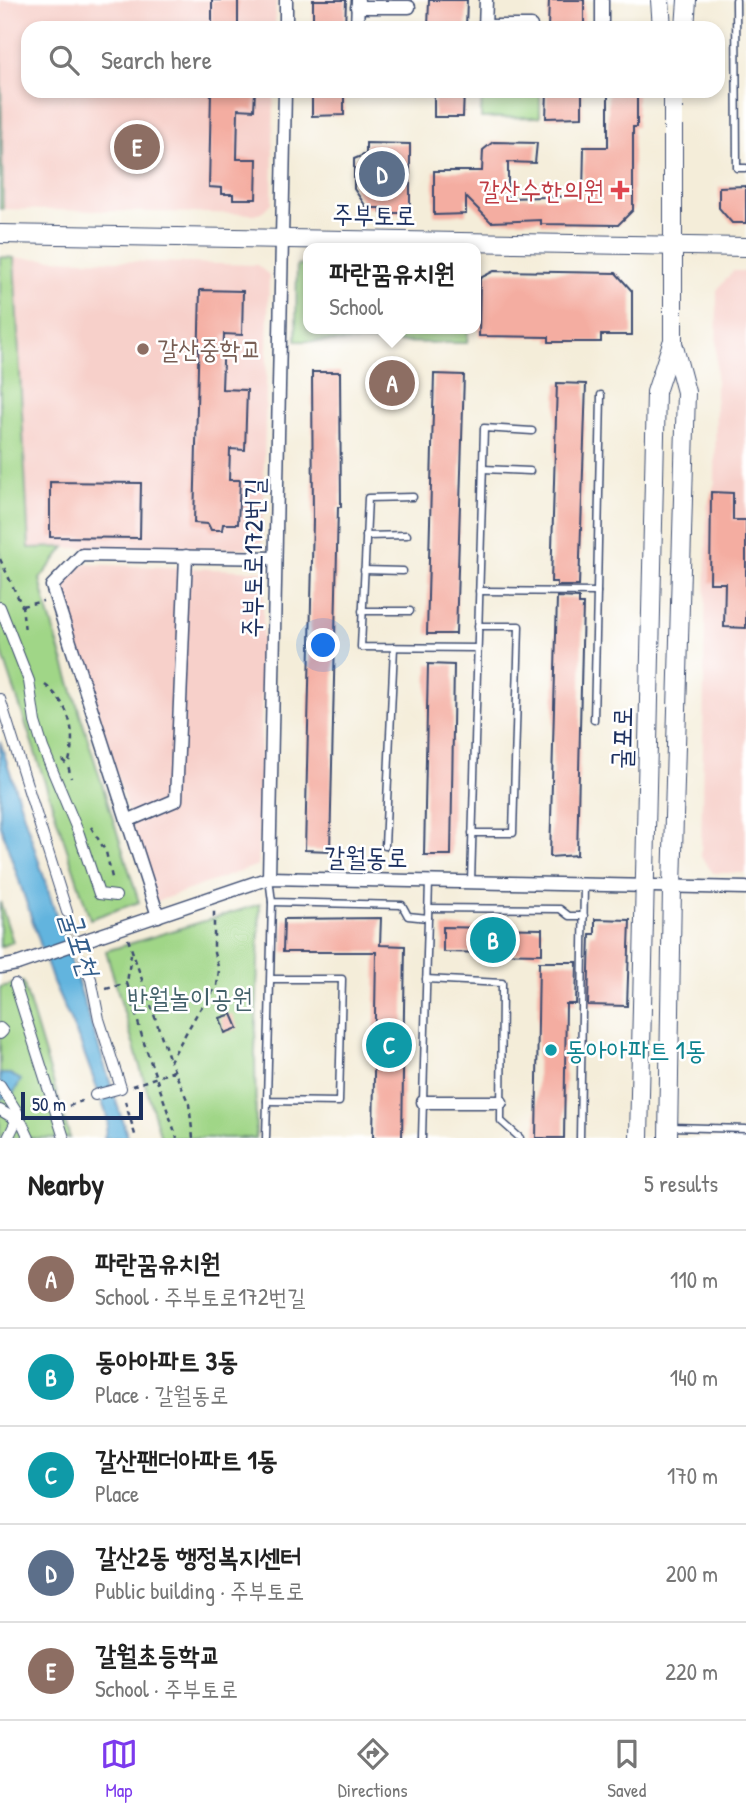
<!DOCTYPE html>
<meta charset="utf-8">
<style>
body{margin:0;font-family:"Patrick Hand","Poor Story",sans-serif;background:#f2f2f2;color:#222}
.scale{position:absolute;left:21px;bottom:18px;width:122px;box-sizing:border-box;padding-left:7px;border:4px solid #1b2f5e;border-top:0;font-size:19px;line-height:24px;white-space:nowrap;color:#1b2f5e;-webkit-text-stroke:5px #fff;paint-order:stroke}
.you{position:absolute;left:324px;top:646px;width:24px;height:24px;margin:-18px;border:5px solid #fff;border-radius:50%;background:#1a73e8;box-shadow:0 0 0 10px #1a73e833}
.badge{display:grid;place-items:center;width:46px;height:46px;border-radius:50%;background:#7c3aed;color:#fff;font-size:23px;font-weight:700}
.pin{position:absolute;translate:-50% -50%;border:4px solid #fff;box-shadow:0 2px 7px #0006}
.popup{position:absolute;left:303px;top:243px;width:178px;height:91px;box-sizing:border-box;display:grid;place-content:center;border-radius:14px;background:#fff;filter:drop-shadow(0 2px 5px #0005);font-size:23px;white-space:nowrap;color:#767676}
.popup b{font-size:26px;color:#222}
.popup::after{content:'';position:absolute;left:50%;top:100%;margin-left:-14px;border:14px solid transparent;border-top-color:#fff}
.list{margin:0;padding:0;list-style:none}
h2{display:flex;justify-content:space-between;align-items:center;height:91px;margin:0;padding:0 28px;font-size:30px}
h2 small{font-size:23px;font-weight:400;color:#767676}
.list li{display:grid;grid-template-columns:46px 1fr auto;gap:21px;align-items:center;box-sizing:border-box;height:98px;padding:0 28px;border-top:2px solid #e0e0e0}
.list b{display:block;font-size:26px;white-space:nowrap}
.list p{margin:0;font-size:23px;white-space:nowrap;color:#767676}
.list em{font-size:23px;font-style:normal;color:#767676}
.icon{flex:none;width:38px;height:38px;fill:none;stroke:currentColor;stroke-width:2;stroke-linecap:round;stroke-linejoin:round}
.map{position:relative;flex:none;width:746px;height:1138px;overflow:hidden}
.search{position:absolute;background:#fff;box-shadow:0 4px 10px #0003;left:21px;right:21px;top:21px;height:77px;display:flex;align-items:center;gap:18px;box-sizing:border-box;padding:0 24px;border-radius:21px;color:#767676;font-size:26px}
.sheet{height:581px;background:#fff}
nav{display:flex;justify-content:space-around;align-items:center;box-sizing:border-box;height:98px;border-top:2px solid #e0e0e0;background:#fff;font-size:19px;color:#767676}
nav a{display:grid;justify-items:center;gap:4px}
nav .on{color:#7c3aed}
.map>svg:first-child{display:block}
.built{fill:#f7d0ca}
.green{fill:#a0d687;stroke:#5e8272;stroke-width:2}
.water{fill:#62b4de;stroke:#3e729e;stroke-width:2}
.building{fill:#f4ada1}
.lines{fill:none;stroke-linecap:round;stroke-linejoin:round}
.pedestrian-tunnel{stroke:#c9c7c0;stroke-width:10;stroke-dasharray:10 5;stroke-linecap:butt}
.service-casing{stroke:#3c4c70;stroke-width:9}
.pedestrian-casing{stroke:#3c4c70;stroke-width:12}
.minor-casing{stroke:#3c4c70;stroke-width:15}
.secondary-casing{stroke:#3c4c70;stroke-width:20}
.path{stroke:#3c4c70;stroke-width:2.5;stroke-dasharray:5 5;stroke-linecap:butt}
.service{stroke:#fff;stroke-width:6}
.pedestrian{stroke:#fff;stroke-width:10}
.minor{stroke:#fff;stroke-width:12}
.secondary{stroke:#fff;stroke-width:18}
.minor-bridge-casing{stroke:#3c4c70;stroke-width:15;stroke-linecap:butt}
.minor-bridge{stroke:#fff;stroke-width:12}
.health-dot{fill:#e0444e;stroke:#fff;stroke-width:2.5}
.education-dot{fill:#8d6e63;stroke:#fff;stroke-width:2.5}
.culture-dot{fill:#0f9aa8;stroke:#fff;stroke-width:2.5}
.labels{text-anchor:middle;stroke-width:5;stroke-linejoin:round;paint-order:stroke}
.health-label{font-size:26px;fill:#be3a42;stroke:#fff;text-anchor:end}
.street-label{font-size:26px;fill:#1b2f5e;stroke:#fff}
.education-label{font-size:26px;fill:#785e54;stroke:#fff;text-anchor:start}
.park-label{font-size:26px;fill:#43616a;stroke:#fff}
.culture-label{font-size:26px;fill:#0d838f;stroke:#fff;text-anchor:start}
.water-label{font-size:28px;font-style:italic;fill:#345e8b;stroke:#fff}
</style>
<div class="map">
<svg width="746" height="1138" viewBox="0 0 746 1138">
<rect width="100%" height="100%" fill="#fff"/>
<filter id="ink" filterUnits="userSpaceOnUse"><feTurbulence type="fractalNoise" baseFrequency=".0143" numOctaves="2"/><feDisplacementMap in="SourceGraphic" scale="14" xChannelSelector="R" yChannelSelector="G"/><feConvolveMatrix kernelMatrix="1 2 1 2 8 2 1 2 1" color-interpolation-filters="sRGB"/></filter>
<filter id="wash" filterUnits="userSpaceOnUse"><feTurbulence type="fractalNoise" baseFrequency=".00686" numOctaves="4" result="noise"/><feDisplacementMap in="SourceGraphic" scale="28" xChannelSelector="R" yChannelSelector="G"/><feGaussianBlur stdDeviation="1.57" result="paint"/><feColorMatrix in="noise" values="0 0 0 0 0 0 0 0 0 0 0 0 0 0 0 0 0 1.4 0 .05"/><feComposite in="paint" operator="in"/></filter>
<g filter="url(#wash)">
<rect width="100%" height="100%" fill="#f4edd9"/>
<g class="built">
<polygon points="0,0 276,0 275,28 28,28 28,91 274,91 272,203 259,214 3,209"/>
<polygon points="14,258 257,265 269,275 262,542 248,548 29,548"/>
<polygon points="733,271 746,271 746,873 713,873 701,857 707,507 715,482 717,290"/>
<polygon points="85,564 264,571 258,865 155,902 59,583"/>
</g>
<g class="green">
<polygon points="0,16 3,209 0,209"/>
<polygon points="482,91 540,91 540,117 481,118"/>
<polygon points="0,257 14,258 29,548 65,547 40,579 48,612 139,902 90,919 0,646"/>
<polygon points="297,265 308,266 308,329 468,329 467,343 296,341"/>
<polygon points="0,902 13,942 0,947"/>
<polygon points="260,904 255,1053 256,1138 161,1138 106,951"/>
<polygon points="23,982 70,1138 0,1138 0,987"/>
</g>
<g class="water">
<polygon points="0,741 128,1138 104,1138 108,1123 106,1113 80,1042 53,982 0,824"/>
<polygon points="0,1074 10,1074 21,1080 13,1094 1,1099"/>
</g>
<g id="blocks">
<g class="building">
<rect x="212" y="0" width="26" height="28"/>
<polygon points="313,0 346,0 345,28 313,28"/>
<polygon points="429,0 467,0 466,28 428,28"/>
<polygon points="549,0 584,0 584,28 548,28"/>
<polygon points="211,91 255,91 254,110 238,109 237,159 257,159 256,199 233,199 233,194 222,194 222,188 209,187"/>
<polygon points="312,91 344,91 344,115 312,116"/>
<polygon points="434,91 464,91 463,117 434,117"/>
<polygon points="547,91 582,91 582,117 546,118"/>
<polygon points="608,91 637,91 637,127 633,127 633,210 618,225 541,224 541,220 491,222 466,197 466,214 434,215 434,171 482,171 483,150 493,142 537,143 535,163 508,162 508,198 583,196 584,147 608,147"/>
<polygon points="366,143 410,144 410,213 381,213 381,208 367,208 354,189 354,159 366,154"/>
<polygon points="746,186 746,223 732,223 719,208 719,187"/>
<polygon points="494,271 616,273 632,291 632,335 601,335 601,342 549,342 549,337 479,336 480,278"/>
<polygon points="200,290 243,291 242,335 224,334 222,389 247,390 245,450 230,449 229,480 240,480 238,524 223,524 222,530 211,530 208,524 194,523"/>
<polygon points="312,372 340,372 341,507 338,507 330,851 305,850 313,520"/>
<polygon points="434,374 464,375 456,634 427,634"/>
<polygon points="557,383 586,384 579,586 557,586 557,582 551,582"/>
<polygon points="50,482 141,483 140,538 50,537"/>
<polygon points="711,492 733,493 733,520 746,520 746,628 724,627 725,583 710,583"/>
<polygon points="557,597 579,598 579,604 583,604 577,855 550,857"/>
<polygon points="428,664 454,665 451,855 424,855"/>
<polygon points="381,918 380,945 405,946 402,1138 373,1138 376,952 283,952 284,919"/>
<polygon points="595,919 630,920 627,1006 588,1005 590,934 595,934"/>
<polygon points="443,927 542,929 542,954 443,952"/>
<polygon points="539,962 577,962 576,1004 566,1004 564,1138 536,1138"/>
<polygon points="232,1014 238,1028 225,1033 220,1018"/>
</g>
</g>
</g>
<g filter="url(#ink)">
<use href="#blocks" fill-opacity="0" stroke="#3c4c70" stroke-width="2"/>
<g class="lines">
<polyline class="pedestrian-tunnel" points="67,912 84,966"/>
<g class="service-casing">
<g id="service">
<polyline points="736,0 737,168 746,168"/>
<polyline points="483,469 530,471"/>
<polyline points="413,497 368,498 361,647 477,648"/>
<polyline points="366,536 407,535"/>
<polyline points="364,570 403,571"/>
<polyline points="479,591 597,592 594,720"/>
<polyline points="597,592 601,395"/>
<polyline points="362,611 410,611"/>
<polyline points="472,833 513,833 519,626 478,626"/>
<polyline points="385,846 394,647"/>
<polyline points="269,878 272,902 402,905 408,916 428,918"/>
<polyline points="471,882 484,428 532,431"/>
<polyline points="428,908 560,909 569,916 584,916"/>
<polyline points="270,979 342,979 339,1102 267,1101 272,902"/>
<polyline points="426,979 502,983 501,1121 520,1138"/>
<polyline points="671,1127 746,1129"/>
<polyline points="266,1138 267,1101"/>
<polyline points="422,1138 429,881"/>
<polyline points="580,1138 584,885"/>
</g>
</g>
<g class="pedestrian-casing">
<g id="pedestrian">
<polyline points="0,607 29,681 35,722 43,748 79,834 99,894 116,896"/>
<polyline points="0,699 67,912"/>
<polyline points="84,966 91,979 99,1019 121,1088 95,1095"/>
<polyline points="15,984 64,1138"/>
<polyline points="0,1028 3,1031 0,1034"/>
<polyline points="0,1085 19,1115 8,1138"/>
<polyline points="0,1110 22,1123 29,1138"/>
</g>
</g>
<g class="minor-casing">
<g id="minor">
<polyline points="357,7 409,7"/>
<polyline points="485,26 531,26"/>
<polyline points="286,28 286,0"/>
<polyline points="357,28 358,0"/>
<polyline points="485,28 486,0"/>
<polyline points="602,28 602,0"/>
<polyline points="127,821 176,800 186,556"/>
<polyline points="269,878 285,91"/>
<polyline points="158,916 52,586 82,555 275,558"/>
<polyline points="92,938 269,878 746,888"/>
<polyline points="0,967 17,964"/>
<polyline points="423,1102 501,1102"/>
</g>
</g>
<g class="secondary-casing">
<g id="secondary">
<polyline points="660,0 662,28"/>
<polyline points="685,28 687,0"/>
<polyline points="0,234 746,247"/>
<polyline points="639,1138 656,392 672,343"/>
<polyline points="668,1138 672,887 686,392 673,343 673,91"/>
</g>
</g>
<g class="path">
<polyline points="0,559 22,606 25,631"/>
<polyline points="22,606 43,601"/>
<path d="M45,685C71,705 77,734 68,765"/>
<polyline points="62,760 68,765 71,778"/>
<polyline points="91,827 106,852 113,882"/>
<polyline points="128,939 170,1061"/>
<polyline points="131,954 127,983 143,1040 177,1138"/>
<polyline points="106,989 127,983"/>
<polyline points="132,1086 174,1071"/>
<polyline points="125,1101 136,1138"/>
<polyline points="69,1106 82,1101"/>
<polyline points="193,1138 189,1104 170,1061 198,1012 217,986 219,970 214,953 214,910"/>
</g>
<use href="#service" class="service"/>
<use href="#pedestrian" class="pedestrian"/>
<use href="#minor" class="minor"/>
<use href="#secondary" class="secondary"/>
<g class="minor-bridge-casing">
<polyline id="minor-bridge" points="17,964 92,938"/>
</g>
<use href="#minor-bridge" class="minor-bridge"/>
</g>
</g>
<path class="health-dot" d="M616.5 179.5h7v7h7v7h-7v7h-7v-7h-7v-7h7z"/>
<circle class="education-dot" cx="143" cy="349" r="7"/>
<circle class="culture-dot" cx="551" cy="1050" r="7"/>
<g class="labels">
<g class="health-label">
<text x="604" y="199">갈산수한의원</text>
</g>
<g class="street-label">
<text transform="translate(374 215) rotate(1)" y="9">주부토로</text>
<text transform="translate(253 558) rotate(-89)" y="9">주부토로172번길</text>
<text transform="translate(622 738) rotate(-89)" y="9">굴포로</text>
<text transform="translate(366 857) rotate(1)" y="9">갈월동로</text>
</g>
<g class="education-label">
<text x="157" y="358">갈산중학교</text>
</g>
<g class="park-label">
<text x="190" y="1007">반월놀이공원</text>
</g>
<g class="culture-label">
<text x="565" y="1059">동아아파트 1동</text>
</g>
<g class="water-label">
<text transform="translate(80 943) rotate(72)" y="10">굴포천</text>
</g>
</g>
</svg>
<div class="scale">50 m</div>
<div class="you"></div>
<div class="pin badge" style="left:392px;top:383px;background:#8d6e63">A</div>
<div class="popup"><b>파란꿈유치원</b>School</div>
<div class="pin badge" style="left:493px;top:940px;background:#0f9aa8">B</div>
<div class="pin badge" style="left:389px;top:1045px;background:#0f9aa8">C</div>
<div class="pin badge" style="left:382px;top:174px;background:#5c6f8a">D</div>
<div class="pin badge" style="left:137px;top:147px;background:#8d6e63">E</div>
<div class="search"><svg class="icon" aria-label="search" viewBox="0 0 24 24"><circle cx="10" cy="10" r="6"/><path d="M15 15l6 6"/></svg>Search here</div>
</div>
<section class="sheet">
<h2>Nearby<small>5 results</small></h2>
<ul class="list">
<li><span class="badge" style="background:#8d6e63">A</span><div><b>파란꿈유치원</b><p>School · 주부토로172번길</p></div><em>110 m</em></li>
<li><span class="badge" style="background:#0f9aa8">B</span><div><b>동아아파트 3동</b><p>Place · 갈월동로</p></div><em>140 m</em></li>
<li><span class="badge" style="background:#0f9aa8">C</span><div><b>갈산팬더아파트 1동</b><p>Place</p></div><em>170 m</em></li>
<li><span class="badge" style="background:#5c6f8a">D</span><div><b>갈산2동 행정복지센터</b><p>Public building · 주부토로</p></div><em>200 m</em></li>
<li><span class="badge" style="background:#8d6e63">E</span><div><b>갈월초등학교</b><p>School · 주부토로</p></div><em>220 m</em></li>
</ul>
</section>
<nav>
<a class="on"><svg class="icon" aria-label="map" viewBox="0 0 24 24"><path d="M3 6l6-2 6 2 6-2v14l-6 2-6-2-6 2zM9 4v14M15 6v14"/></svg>Map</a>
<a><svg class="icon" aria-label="directions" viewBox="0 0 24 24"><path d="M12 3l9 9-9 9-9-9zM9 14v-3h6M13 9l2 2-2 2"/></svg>Directions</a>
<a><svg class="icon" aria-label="saved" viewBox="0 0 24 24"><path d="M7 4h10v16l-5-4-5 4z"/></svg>Saved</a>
</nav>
